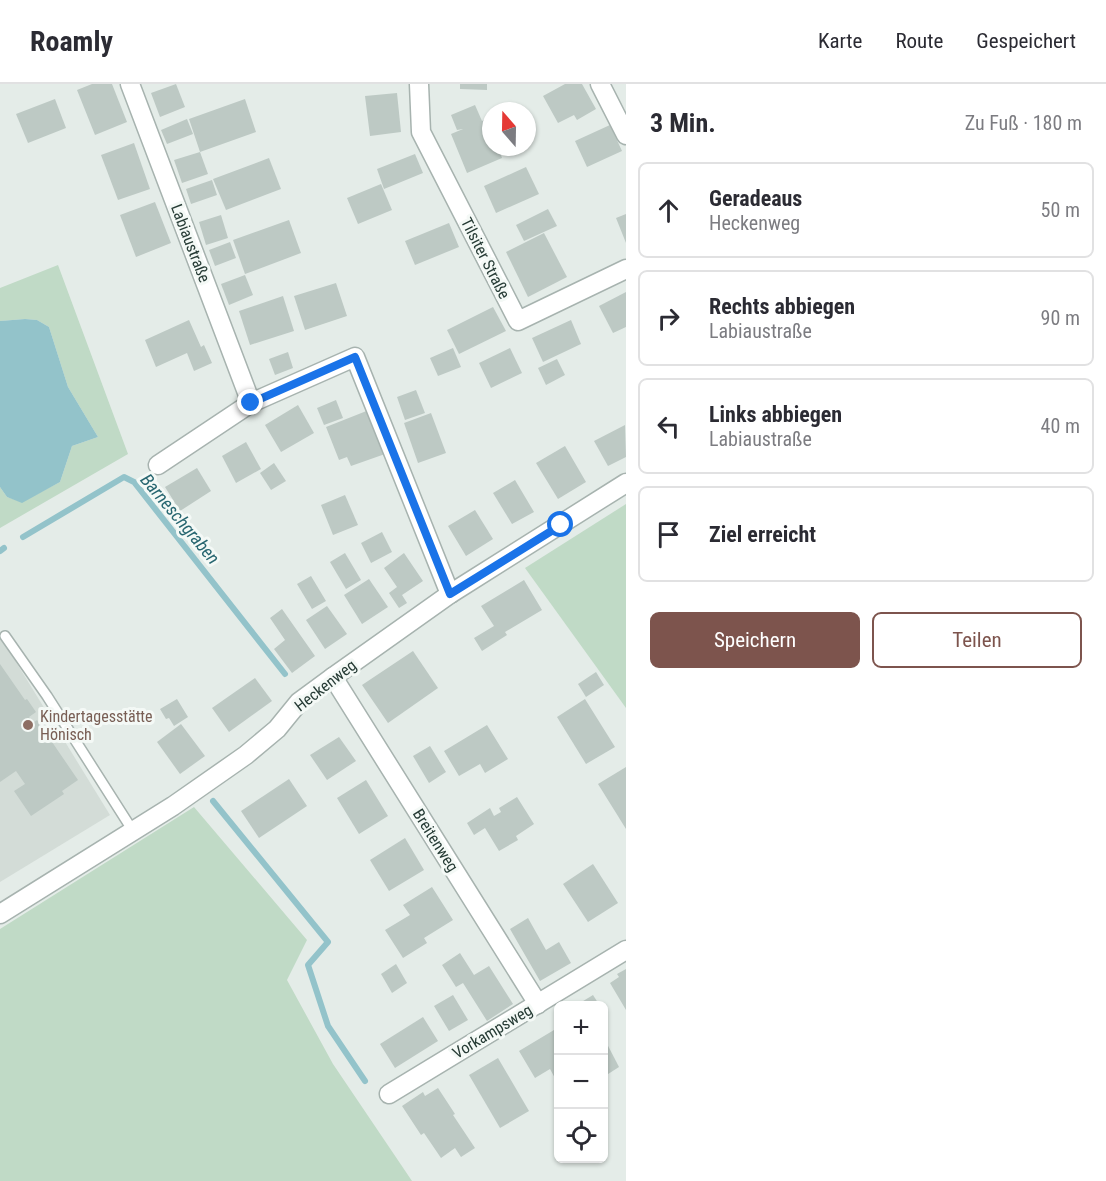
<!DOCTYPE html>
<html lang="de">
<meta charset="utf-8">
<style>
body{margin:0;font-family:"Roboto Condensed",sans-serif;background:#f2f2f3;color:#2b2b33}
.controls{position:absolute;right:18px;bottom:18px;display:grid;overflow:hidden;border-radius:9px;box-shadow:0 2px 4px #0004}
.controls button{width:54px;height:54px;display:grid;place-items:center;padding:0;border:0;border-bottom:2px solid #e1e1e2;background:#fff;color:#2b2b33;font:30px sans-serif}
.compass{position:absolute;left:482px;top:18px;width:54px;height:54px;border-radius:50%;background:#fff;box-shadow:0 2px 4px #0004;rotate:340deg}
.stop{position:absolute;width:18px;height:18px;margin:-14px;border:4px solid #1a73e8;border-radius:50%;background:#fff}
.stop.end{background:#1a73e8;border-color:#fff;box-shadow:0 2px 6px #0008}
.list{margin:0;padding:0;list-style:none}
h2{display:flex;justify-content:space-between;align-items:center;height:78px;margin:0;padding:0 24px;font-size:26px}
h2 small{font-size:20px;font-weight:400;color:#7c7c81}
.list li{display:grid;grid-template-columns:39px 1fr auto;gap:18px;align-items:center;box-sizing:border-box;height:96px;margin:0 12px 12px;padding:0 12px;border:2px solid #e1e1e2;border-radius:9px}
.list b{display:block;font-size:22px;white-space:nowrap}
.list p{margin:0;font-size:20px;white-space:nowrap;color:#7c7c81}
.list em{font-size:20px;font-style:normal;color:#7c7c81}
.actions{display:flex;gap:12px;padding:18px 24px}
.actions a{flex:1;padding:14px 0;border:2px solid #7d544d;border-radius:9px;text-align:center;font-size:21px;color:#7d544d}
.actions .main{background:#7d544d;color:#fff}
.icon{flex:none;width:33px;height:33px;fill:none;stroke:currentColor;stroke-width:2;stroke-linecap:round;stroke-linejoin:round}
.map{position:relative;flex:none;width:626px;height:1097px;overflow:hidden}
header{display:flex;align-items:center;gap:36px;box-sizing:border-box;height:84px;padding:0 30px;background:#fff;border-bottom:2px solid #e1e1e2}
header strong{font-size:28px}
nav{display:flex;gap:33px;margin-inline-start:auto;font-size:21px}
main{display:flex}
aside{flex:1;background:#fff}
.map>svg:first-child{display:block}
.built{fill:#d3dcd7}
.green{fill:#c0dac6}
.water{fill:#93c3ca}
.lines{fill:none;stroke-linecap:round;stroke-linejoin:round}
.stream{stroke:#93c3ca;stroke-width:6}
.building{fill:#bdc9c4}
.service-casing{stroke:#a7b3af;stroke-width:12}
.minor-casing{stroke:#a7b3af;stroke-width:21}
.service{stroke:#fff;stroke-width:9}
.minor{stroke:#fff;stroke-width:18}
.route{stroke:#1a73e8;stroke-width:8}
.education-dot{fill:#8d6e63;stroke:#f4f9f6;stroke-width:2}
.labels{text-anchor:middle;stroke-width:6;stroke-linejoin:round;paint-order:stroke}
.street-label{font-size:16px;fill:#263b35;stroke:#f4f9f6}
.education-label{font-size:16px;fill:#785e54;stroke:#f4f9f6;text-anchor:start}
.water-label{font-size:18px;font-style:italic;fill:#276670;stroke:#f4f9f6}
</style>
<header>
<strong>Roamly</strong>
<nav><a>Karte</a><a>Route</a><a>Gespeichert</a></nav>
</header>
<main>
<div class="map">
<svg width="626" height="1097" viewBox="0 0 626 1097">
<rect width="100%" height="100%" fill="#e4ece8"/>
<polygon class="built" points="0,552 110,731 0,798"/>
<g class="green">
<polygon points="58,181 128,370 0,444 0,403 7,413 22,418 60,398 72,362 98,353 68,303 49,243 37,236 25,235 0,237 0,204"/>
<polygon points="626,420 626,624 525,484"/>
<polygon points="194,723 307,856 287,896 333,980 412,1097 0,1097 0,845"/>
</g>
<polygon class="water" points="25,235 37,236 49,243 68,303 98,353 72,362 60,398 22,419 7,413 0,403 0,237"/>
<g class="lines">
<g class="stream">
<polyline points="23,453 124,393 134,398 285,590"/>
<polyline points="0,467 4,464"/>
<polyline points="213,717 328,858 308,881 328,942 365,997"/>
</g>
</g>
<g class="building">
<polygon points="92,0 112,0 127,38 95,51 77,6"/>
<polygon points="176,0 185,23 160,33 151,9"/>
<polygon points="460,0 487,0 487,6 460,5"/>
<polygon points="565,0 582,0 596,25 577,36 574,31 558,39 543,12"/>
<polygon points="397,9 401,48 370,52 365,12"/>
<polygon points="55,15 66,44 28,59 16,30"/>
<polygon points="245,15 256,48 200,68 189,35"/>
<polygon points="475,21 482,37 486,35 491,47 491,63 498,63 502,74 467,89 451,50 463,45 457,46 451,31"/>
<polygon points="187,35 193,50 167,60 161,46"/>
<polygon points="610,41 622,67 587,83 575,57"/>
<polygon points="134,59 150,105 118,116 101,71"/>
<polygon points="200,68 208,90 182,99 174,76"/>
<polygon points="415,70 423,89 384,105 377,85"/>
<polygon points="269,74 281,105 226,126 213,95"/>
<polygon points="526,83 539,110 496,129 484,102"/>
<polygon points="212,96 217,111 191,120 186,105"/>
<polygon points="381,100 392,126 358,140 347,114"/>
<polygon points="155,118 171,159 136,173 120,131"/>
<polygon points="548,125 557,142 524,157 516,141"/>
<polygon points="626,130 626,159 616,134"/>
<polygon points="221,131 228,154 206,161 199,138"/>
<polygon points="289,136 301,169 245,190 233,156"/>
<polygon points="449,139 459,163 415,181 405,157"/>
<polygon points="544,149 567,193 528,213 506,168"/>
<polygon points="230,158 236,174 215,182 209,166"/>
<polygon points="245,191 253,211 229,221 221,200"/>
<polygon points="336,199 347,232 305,246 294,212"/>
<polygon points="626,208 626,243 613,249 599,222"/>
<polygon points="283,212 294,247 250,261 239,227"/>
<polygon points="493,223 506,247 459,270 447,246"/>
<polygon points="189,236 201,263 204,261 212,279 194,287 187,269 156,283 145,256"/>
<polygon points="571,236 581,260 543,278 532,254"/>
<polygon points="453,264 461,283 438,292 430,274"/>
<polygon points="510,264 522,289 491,304 479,279"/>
<polygon points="288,268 293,284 275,291 269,275"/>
<polygon points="557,275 565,291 546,301 538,284"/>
<polygon points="416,306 425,329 405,336 397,313"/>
<polygon points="336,316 343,334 324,341 317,324"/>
<polygon points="298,321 314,349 281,368 265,341"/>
<polygon points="369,326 385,370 351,382 347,373 339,376 326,343"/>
<polygon points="431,329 446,369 418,379 404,339"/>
<polygon points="625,341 626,373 608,382 594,357"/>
<polygon points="246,358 261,385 236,399 222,372"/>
<polygon points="565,362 586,398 558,415 536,379"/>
<polygon points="274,379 286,397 271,406 260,389"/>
<polygon points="197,384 211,407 180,427 165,403"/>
<polygon points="515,396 534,428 512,440 493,409"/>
<polygon points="345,411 358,441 333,451 321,421"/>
<polygon points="475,426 493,455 466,472 448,442"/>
<polygon points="382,448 392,468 371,479 361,459"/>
<polygon points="345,469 361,496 346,505 330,478"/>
<polygon points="404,469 423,497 402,511 407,519 399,524 389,509 397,503 384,484"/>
<polygon points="311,492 326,517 312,525 297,500"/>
<polygon points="369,495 388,523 362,540 344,511"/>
<polygon points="524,496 542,526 505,548 507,551 482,567 474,554 494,542 481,522"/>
<polygon points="327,522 347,550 325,565 306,536"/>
<polygon points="282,525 315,572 292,589 274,565 285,556 270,534"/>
<polygon points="413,567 438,604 388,639 362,601"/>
<polygon points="0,580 25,616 27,615 36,628 29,633 33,639 37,636 78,696 62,707 64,710 31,732 14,707 25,700 16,687 0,698"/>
<polygon points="596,588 604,601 586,613 578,600"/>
<polygon points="255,594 272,617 229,648 212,624"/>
<polygon points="177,615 188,633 174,642 169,634 166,635 160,625"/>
<polygon points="585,615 615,663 586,680 557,633"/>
<polygon points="181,640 205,672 180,690 157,658"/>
<polygon points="487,641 508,675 485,689 480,680 459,692 444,667"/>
<polygon points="339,653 356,677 327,696 310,671"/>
<polygon points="430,662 446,688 429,699 413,672"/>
<polygon points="626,683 626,745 598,700"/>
<polygon points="289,695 307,722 259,754 241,727"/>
<polygon points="366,696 388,732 359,750 337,714"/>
<polygon points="517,713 534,740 516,752 518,756 499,767 485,744 474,751 467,739 490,724 494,732 501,728 499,724"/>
<polygon points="405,754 424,786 389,807 370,776"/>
<polygon points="593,780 618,819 588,838 563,800"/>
<polygon points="432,803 453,836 424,854 427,859 403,874 385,846 410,831 403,821"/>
<polygon points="528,834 546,866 559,858 571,879 540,897 510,845"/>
<polygon points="460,869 474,891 489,882 513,920 487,937 463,899 456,903 442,881"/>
<polygon points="396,880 407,899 392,909 381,890"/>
<polygon points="626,885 626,926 610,899 619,893 617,890"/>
<polygon points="453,911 468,936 449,947 434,922"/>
<polygon points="593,911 600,922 575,922"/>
<polygon points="423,933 438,957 395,984 380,960"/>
<polygon points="554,946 558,953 558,994 556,996 550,985 535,994 519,967"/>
<polygon points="604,954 619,983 605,992 604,989"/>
<polygon points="498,974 529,1027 500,1044 469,991"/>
<polygon points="438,1004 455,1030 453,1031 475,1064 461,1073 455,1064 441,1074 424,1049 421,1051 402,1022 423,1008 425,1012"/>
</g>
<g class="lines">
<g class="service-casing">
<polyline id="service" points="5,552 47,612 133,747"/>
</g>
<g class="minor-casing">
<g id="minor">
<polyline points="130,0 251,319"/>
<polyline points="419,0 421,48 518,237 626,185"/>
<polyline points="600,0 626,51"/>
<polyline points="158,381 251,319 355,273 450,510"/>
<polyline points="333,593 538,920"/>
<polyline points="0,830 173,722 246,671 277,645 299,618 333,593 450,510 626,399"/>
<polyline points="389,1010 626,866"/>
</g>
</g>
<use href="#service" class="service"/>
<use href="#minor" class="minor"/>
</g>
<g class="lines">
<polyline class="route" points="251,319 355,273 450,510 561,441"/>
</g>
<circle class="education-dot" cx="28" cy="641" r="6"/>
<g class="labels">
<g class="street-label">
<text transform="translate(191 159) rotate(69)" y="6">Labiaustraße</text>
<text transform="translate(486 174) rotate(63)" y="6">Tilsiter Straße</text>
<text transform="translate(325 601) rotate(-38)" y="6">Heckenweg</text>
<text transform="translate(436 756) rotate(58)" y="6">Breitenweg</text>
<text transform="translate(492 947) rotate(-31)" y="6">Vorkampsweg</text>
</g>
<g class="education-label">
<text x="40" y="638">Kindertagesstätte<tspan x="40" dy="18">Hönisch</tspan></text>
</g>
<g class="water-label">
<text transform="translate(180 435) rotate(50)" y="6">Barneschgraben</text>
</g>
</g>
</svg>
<div class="controls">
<button>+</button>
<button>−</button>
<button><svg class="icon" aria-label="locate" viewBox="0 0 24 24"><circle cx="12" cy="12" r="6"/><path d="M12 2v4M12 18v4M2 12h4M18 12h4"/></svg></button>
</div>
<svg class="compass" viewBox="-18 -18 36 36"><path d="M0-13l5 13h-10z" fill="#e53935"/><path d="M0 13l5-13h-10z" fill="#7c7c81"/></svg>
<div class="stop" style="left:561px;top:441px"></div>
<div class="stop end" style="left:251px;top:319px"></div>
</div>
<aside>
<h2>3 Min.<small>Zu Fuß · 180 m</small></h2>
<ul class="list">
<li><svg class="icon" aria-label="ahead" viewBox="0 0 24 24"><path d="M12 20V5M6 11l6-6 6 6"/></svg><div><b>Geradeaus</b><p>Heckenweg</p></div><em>50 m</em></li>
<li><svg class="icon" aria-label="right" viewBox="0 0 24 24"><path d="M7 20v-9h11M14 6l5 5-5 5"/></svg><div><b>Rechts abbiegen</b><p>Labiaustraße</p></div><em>90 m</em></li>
<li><svg class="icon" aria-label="left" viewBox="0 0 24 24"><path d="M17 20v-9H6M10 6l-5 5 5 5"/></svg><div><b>Links abbiegen</b><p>Labiaustraße</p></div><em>40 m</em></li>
<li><svg class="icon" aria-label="arrive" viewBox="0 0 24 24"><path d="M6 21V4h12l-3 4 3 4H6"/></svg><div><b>Ziel erreicht</b></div></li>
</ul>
<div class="actions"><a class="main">Speichern</a><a>Teilen</a></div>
</aside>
</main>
